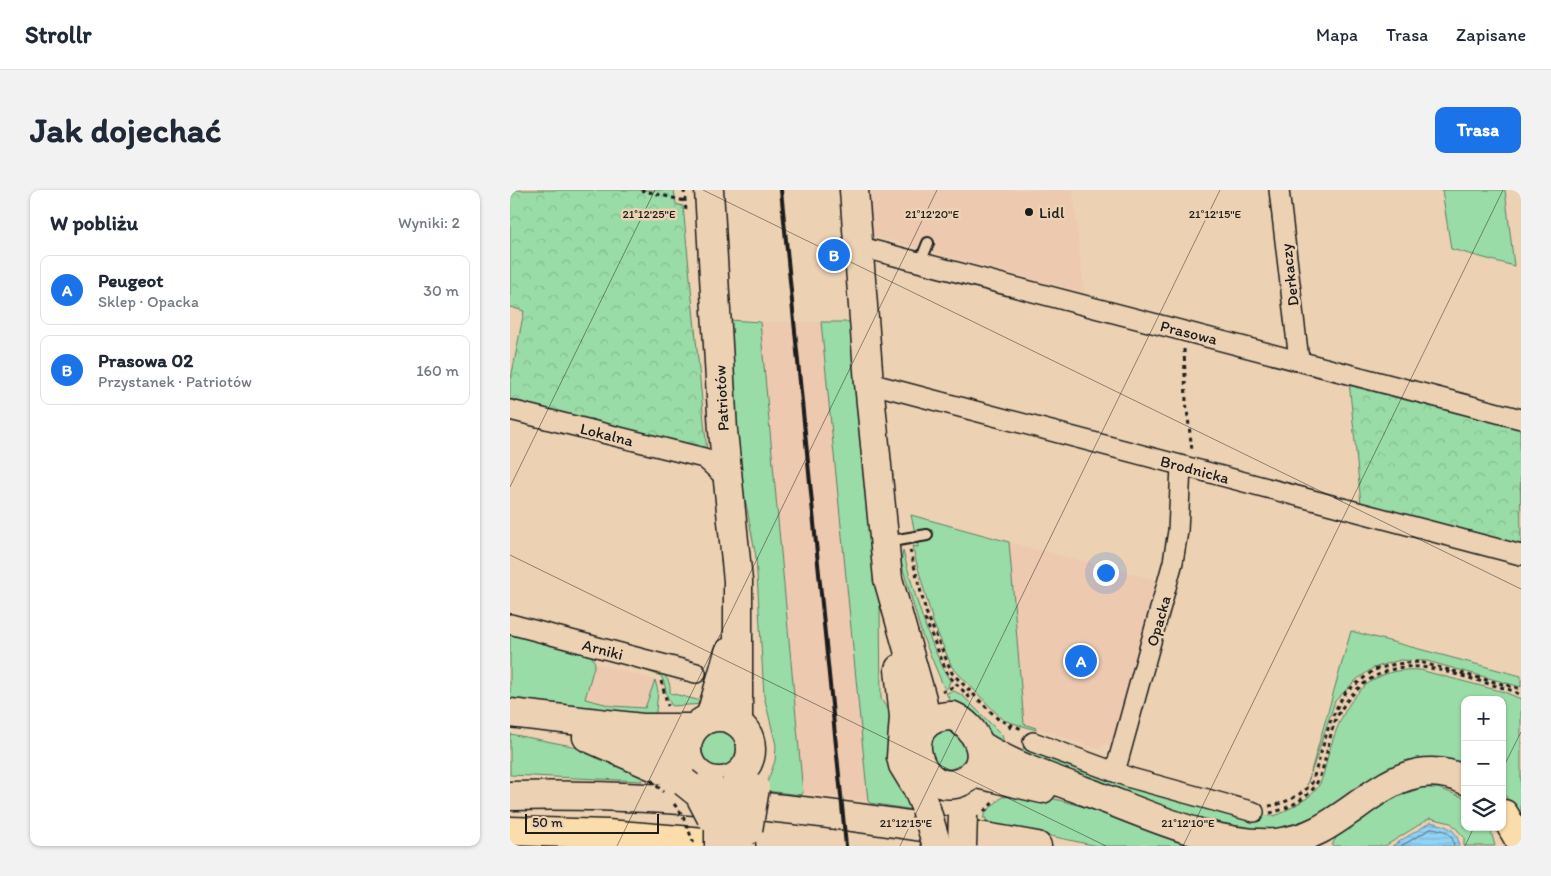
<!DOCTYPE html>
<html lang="pl">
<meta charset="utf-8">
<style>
body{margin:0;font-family:Itim,sans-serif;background:#f2f2f3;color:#1f2937}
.controls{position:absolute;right:15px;bottom:15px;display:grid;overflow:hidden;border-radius:10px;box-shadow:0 1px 4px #0004}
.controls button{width:45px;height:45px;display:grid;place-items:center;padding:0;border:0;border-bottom:1px solid #e0e1e3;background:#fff;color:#1f2937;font:25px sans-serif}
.scale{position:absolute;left:15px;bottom:12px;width:134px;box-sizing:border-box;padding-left:5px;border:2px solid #1c1c1c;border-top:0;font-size:14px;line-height:18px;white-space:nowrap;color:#1c1c1c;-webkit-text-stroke:4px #ecd2b3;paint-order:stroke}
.you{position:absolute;left:595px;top:382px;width:18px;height:18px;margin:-12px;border:4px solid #fff;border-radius:50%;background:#1a73e8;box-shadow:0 0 0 8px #1a73e833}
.badge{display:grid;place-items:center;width:32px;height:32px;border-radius:50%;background:#1a73e8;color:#fff;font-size:16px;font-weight:700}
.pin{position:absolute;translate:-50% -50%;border:2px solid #fff;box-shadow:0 1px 5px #0006}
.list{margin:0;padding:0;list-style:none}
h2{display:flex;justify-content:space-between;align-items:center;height:65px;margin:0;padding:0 20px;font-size:21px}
h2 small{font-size:16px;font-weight:400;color:#747a83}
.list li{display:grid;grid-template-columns:32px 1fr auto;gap:15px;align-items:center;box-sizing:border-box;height:70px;margin:0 10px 10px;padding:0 10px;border:1px solid #e0e1e3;border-radius:10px}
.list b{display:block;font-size:19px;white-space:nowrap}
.list p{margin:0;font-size:16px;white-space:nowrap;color:#747a83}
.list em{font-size:16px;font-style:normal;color:#747a83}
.icon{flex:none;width:28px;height:28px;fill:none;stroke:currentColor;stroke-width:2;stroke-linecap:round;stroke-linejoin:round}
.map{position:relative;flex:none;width:1011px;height:656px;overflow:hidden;border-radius:10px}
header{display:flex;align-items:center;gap:30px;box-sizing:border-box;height:70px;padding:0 25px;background:#fff;border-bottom:1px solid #e0e1e3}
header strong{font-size:24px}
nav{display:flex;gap:28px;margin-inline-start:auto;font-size:18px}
.intro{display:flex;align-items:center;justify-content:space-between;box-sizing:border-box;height:120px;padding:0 30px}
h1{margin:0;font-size:35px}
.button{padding:12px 22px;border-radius:10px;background:#1a73e8;color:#fff;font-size:18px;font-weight:700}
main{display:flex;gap:30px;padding:0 30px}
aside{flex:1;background:#fff;border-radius:10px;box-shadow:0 1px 4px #0004}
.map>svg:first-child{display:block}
.built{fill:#edc9b0}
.grass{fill:#9adca7;stroke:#5b7c62}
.forest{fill:url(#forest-crowns);stroke:#5b7c62}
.water{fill:url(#water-rules);stroke:#63899e}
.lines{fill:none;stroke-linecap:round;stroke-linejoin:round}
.shore{stroke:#4b6572;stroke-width:1}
.service-casing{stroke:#1c1c1c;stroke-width:14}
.minor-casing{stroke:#1c1c1c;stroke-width:22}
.secondary-casing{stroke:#1c1c1c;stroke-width:31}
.motorway-casing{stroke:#1c1c1c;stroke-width:31}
.path{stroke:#1c1c1c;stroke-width:3;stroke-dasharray:4 4;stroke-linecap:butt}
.service{stroke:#ecd2b3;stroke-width:10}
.minor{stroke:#ecd2b3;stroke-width:19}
.secondary{stroke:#ecd2b3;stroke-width:28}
.motorway{stroke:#faddab;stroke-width:28}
.rail{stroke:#1c1c1c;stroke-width:4}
.secondary-bridge-casing{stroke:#1c1c1c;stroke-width:31;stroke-linecap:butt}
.path-bridge{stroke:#1c1c1c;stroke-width:3;stroke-dasharray:4 4;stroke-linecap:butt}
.secondary-bridge{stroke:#ecd2b3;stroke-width:28}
.ticks{fill:none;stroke:#1c1c1c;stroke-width:1;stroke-opacity:0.45}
.poi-dot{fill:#1c1c1c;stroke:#ecd2b3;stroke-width:2}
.labels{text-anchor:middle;stroke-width:5;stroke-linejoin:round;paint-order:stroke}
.poi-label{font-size:16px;fill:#1c1c1c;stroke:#ecd2b3;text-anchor:start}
.street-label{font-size:16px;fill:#1c1c1c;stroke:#ecd2b3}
.ticks-label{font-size:12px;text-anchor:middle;fill:#1c1c1c;stroke:#ecd2b3;stroke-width:5;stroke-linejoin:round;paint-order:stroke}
</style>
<header>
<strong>Strollr</strong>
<nav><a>Mapa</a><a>Trasa</a><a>Zapisane</a></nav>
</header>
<div class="intro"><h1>Jak dojechać</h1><a class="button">Trasa</a></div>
<main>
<aside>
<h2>W pobliżu<small>Wyniki: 2</small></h2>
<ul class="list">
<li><span class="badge">A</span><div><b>Peugeot</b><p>Sklep · Opacka</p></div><em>30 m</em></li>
<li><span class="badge">B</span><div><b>Prasowa 02</b><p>Przystanek · Patriotów</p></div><em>160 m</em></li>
</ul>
</aside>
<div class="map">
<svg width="1011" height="656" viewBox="0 0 1011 656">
<defs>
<pattern id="forest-crowns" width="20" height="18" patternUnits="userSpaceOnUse" patternTransform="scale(1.25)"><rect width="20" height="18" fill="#9adca7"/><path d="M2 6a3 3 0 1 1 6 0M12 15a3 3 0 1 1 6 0" fill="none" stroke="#84bc8f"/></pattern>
<pattern id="water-rules" width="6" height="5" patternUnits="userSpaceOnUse" patternTransform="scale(1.25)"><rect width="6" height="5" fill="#92d2f4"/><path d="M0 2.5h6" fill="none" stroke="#7db4d1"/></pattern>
</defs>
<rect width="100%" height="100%" fill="#ecd2b3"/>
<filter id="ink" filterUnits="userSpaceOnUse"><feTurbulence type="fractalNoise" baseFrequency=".02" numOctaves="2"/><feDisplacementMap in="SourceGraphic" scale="10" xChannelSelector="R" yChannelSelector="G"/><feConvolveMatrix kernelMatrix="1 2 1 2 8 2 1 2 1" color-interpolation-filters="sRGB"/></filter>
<g filter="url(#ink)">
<g class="built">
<polygon points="358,0 563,0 574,103 363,46"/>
<polygon points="250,132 311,132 358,611 293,603"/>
<polygon points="499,352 647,390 604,549 588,559 514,534"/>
<polygon points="85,473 145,490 135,518 103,516 75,509"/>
</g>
<g class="grass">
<polygon points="932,0 995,0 1004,76 941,59"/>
<polygon points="219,130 250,132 293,603 291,605 256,601 255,598 265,571 266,555 254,506 246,367 229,276"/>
<polygon points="311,132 344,132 370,416 371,509 376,517 382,520 404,620 360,613 358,611"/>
<polygon points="401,325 499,352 514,534 526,538 526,540 493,530 442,477 423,432 402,356 408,357"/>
<path d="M393,361C405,406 417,450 440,491L438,497L435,500L412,445L391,372Z"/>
<polygon points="841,441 1011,486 1011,497 917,471 890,470 863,478 846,490 825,511 797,595"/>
<polygon points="0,442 81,465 85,473 75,509 103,516 135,518 145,490 148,501 145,532 0,510"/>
<path d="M123,476C141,479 162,480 160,503L191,511L194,514L162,516C153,502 158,497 151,486Z"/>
<path d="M910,480L994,502L1011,509V631L992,600V510H955V575C902,556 861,588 820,616C806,626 790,637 772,639C721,644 677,625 629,608C590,595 550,581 511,567L514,555L518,553L630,598L747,631L749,625L763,626L770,624C781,617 796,611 805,601C813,592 815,577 818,565C832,518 852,476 910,480Z"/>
<polygon points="444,501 452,505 492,545 495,558 442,514 436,503"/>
<circle cx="211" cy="559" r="19"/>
<circle cx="438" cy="560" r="19"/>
<polygon points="0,544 62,556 134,582 132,591 0,585"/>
<polygon points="500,597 582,619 690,656 587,656 476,632 476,628 473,628 476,622 492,607 496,607"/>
<path d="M913,598H928L955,608V637H980L985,656H954V647L941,633L920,628L875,656H822C829,631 889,604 913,598Z"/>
</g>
<g class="forest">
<polygon points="0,0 164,0 166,14 173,16 197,262 0,209 0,194 14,121 0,117"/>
<polygon points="839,191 1010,237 1011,356 851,314"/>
</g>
<path class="water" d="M921,632C936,636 948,638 949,656H882Z"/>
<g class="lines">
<path class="shore" d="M891,656L922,638C934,640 943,642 944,656"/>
<g class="service-casing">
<g id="service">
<polyline points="410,73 418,53"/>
<polyline points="376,352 417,345"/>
</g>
</g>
<g class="minor-casing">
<g id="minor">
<polyline points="769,0 789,170"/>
<polyline points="347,56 1011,229"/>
<polyline points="359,193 1011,365"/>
<polyline points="0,220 194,268 217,289"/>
<polyline points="0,434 186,483"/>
<polyline points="523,552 621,588 744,622"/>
<polyline points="605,582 663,372 668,341 671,276"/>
</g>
</g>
<g class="secondary-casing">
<g id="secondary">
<polyline points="199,0 213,241 228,391 228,532"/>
<polyline points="344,0 359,193 378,389 412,509 416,534"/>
<polyline points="389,479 394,527 391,567 393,575 407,598 416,619"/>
<polyline points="0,523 132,538 184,538"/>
<path d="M443,526C466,536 484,570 458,588C412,620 378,525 443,526Z"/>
<circle cx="209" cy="559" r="32"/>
<polyline points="200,528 219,462"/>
<polyline points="77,547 161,584 174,592"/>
<polyline points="112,552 155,560 179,571"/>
<path d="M470,555C506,578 548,591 588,606C643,627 705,656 766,653C780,651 796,647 809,640C857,615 895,562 955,590"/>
<polyline points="463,583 532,599"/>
<path d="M0,606C177,602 353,625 527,656"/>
</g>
</g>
<g class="motorway-casing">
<g id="motorway">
<polyline points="994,624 1011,653"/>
<polyline points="0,641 97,644 231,655"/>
</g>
</g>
<g class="path">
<polyline points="131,0 175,11"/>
<polyline points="174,0 176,21"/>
<polyline points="674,159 676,211 682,260"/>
<polyline points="400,360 416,422 442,483 489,530 512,539"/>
<polyline points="415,429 438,485 461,509"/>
<polyline points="151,491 158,516"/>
<polyline points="432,502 447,495"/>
<polyline points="499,535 502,542"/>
<path d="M759,616C774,614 792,605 802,593L820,532L829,513L836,502L864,480L885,474L909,472L1011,499"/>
<polyline points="474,621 486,610"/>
<path d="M760,623C775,620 797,609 805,596C816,578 817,554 824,534C837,500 871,473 910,477C935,479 973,493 998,499L1011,505"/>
</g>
<use href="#service" class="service"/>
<use href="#minor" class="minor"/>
<use href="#secondary" class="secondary"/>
<use href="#motorway" class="motorway"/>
<polyline class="rail" points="271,0 336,656"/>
<g class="secondary-bridge-casing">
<g id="secondary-bridge">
<polyline points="174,592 189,604 201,627"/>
<polyline points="199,594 209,619 209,656"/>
<polyline points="225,596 225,626 229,656"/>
<polyline points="416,619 427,656"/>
<polyline points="238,640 245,598"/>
<polyline points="452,656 453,625"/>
</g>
</g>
<g class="path-bridge">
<polyline points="141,590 153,602"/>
<polyline points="164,614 172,624 185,656"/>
</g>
<use href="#secondary-bridge" class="secondary-bridge"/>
</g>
</g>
<path class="ticks" d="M193,0L1011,399M0,297L145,0M0,365L596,656M992,580L1011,542M107,656L427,0M390,656L710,0M673,656L993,0M955,656L964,637"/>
<circle class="poi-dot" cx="519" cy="22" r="5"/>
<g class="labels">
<g class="poi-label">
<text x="529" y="28">Lidl</text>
</g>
<g class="street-label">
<text transform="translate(779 85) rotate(-97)" y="6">Derkaczy</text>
<text transform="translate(679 142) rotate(14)" y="6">Prasowa</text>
<text transform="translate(211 208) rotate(-93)" y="6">Patriotów</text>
<text transform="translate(97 244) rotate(14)" y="6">Lokalna</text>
<text transform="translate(685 279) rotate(15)" y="6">Brodnicka</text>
<text transform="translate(648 431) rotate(-74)" y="6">Opacka</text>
<text transform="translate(93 459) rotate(15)" y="6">Arniki</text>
</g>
</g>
<g class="ticks-label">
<text x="139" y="28">21°12'25"E</text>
<text x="422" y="28">21°12'20"E</text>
<text x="705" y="28">21°12'15"E</text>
<text x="396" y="637">21°12'15"E</text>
<text x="678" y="637">21°12'10"E</text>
</g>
</svg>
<div class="controls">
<button>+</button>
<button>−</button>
<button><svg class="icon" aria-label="layers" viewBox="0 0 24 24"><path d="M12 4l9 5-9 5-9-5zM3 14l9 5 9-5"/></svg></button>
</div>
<div class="scale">50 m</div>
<div class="you"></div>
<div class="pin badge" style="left:571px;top:471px">A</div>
<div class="pin badge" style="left:324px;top:65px">B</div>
</div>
</main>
